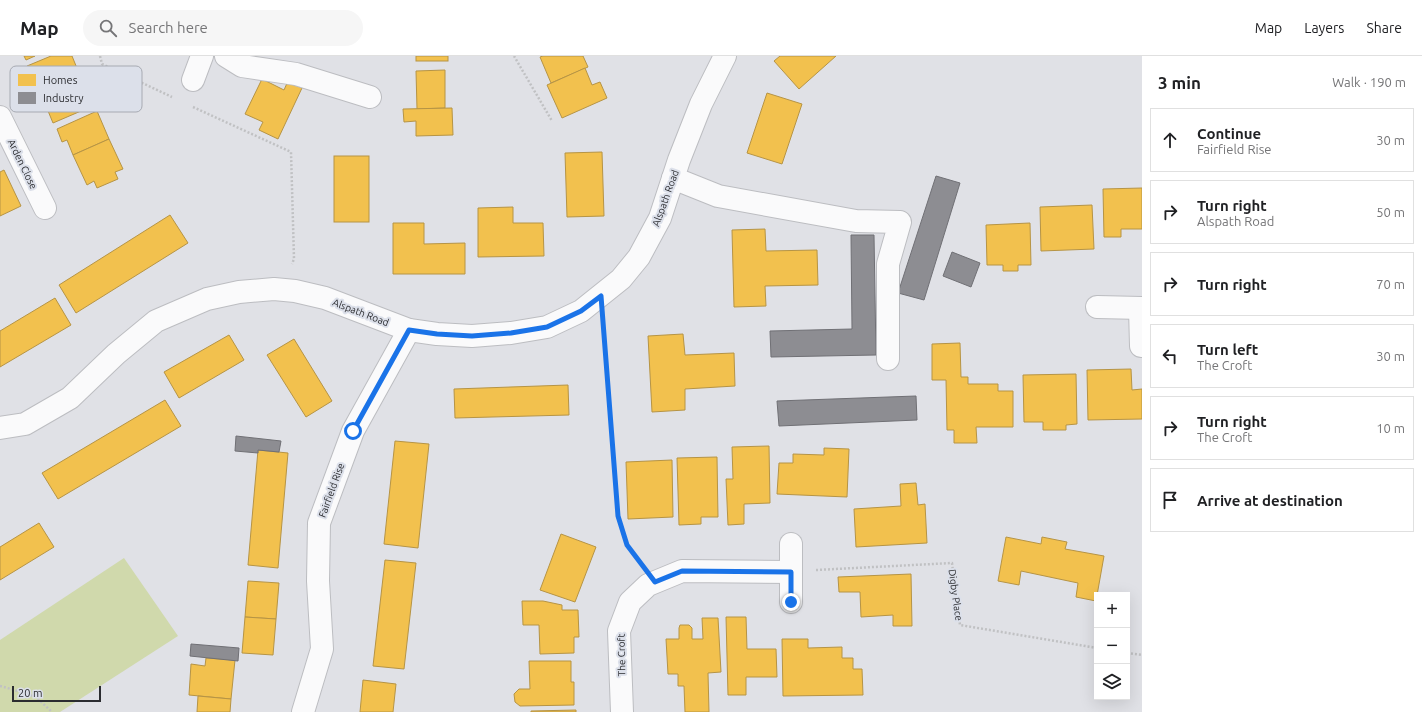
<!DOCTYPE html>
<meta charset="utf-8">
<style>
body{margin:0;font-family:Ubuntu,sans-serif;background:#f6f6f6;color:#202124}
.controls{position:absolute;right:12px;bottom:12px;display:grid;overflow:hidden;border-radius:0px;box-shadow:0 4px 16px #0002}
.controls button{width:36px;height:36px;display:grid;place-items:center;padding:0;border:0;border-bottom:1px solid #e0e0e0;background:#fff;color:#202124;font:20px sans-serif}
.scale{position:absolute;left:12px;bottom:10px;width:89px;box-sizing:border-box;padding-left:4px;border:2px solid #2b2c30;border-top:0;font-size:11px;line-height:14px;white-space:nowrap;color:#2b2c30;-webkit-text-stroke:3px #dce0ea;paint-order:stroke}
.stop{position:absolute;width:12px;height:12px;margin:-9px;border:3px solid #1a73e8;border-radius:50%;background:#fff}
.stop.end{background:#1a73e8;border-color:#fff;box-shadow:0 1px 4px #0008}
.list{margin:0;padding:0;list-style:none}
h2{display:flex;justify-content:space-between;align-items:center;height:52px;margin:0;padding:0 16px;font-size:17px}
h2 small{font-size:13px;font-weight:400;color:#757577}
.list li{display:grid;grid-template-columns:26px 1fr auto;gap:12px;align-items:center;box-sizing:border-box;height:64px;margin:0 8px 8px;padding:0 8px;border:1px solid #e0e0e0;border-radius:0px}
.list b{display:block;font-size:15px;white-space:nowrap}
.list p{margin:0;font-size:13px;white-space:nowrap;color:#757577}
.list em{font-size:13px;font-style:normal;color:#757577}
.icon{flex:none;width:22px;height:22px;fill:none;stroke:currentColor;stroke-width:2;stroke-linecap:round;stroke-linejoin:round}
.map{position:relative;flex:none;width:1142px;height:656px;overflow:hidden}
header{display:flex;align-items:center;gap:24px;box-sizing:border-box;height:56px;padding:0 20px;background:#fff;border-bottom:1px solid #e0e0e0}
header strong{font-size:19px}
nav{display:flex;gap:22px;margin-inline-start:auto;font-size:14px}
.search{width:280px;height:36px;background:#f6f6f6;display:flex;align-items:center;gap:10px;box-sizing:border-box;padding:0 14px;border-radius:22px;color:#757577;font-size:15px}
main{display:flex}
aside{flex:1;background:#fff}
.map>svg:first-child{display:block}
.green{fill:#d0d9ac}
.homes{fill:#f2c14e;stroke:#b69445}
.industry{fill:#8d8d92;stroke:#707075}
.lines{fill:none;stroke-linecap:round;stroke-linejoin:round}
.minor-casing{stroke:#bcbdc1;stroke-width:24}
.path{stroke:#c0c1c3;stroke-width:2.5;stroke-dasharray:2 2;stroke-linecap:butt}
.minor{stroke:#fafafb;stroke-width:22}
.route{stroke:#1a73e8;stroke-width:5}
.labels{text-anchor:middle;stroke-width:4;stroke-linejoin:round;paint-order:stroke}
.street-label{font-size:10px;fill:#2b2c30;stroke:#dce0ea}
.key{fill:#dce0ea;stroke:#a7aab2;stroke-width:1}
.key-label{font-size:11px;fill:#2b2c30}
</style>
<header>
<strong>Map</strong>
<div class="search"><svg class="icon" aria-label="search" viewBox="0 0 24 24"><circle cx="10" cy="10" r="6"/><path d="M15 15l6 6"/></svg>Search here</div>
<nav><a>Map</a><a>Layers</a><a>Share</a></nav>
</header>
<main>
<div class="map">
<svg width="1142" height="656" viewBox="0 0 1142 656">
<rect width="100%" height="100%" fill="#e0e1e6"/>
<polygon class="green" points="124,502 178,580 60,656 0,656 0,584"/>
<g class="homes">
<polygon points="24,0 35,0 26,4"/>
<polygon points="51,0 72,0 81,22 47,36 39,18 32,21 27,10"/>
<rect x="416" y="0" width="32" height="5"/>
<polygon points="543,0 583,0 588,11 551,27 540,1"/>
<polygon points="780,0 836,0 799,33 774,5"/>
<polygon points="585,12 592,29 600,26 607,42 562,62 547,29"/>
<polygon points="445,14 445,52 417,53 416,15"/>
<polygon points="93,17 99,31 89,35 95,49 53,67 46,50 52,48 47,36"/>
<polygon points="262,23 284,34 288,25 302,32 278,83 259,74 263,66 245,58"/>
<polygon points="767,37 802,48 782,108 747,97"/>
<polygon points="452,52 453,79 416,80 416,65 404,66 403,53"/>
<polygon points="97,55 109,83 73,99 67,84 62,86 57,73"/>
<polygon points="109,83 123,113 115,116 118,123 97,132 94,125 87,129 73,99"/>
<polygon points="602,96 604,160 567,161 565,97"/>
<rect x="334" y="100" width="35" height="66"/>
<polygon points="4,114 21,150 0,160 0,116"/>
<polygon points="1142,132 1142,173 1121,173 1121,181 1104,181 1103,133"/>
<polygon points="1092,149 1094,193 1041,195 1040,151"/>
<polygon points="513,151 513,167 543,167 544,200 478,201 478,152"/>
<polygon points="170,159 188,187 76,257 59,229"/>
<polygon points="393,167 424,167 424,188 465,187 465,218 393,218"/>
<polygon points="1030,167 1031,209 1018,209 1018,215 1003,215 1003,209 987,209 986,169"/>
<polygon points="765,173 766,195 817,194 818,229 765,230 766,250 734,251 732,174"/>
<polygon points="55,242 71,269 0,311 0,275"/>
<polygon points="683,278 685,299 734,297 735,330 685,333 685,354 652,356 648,280"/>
<polygon points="229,279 244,304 179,342 164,316"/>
<polygon points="294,283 332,345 306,361 267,299"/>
<polygon points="960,287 961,321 968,321 968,328 998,328 998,335 1013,335 1013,371 976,371 977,387 954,387 954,374 947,374 946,324 932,324 932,288"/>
<polygon points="1131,313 1132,334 1142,333 1142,363 1088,364 1087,314"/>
<polygon points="1076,318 1077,368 1066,369 1066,374 1043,374 1043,366 1024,366 1023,319"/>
<polygon points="568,329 569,359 455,362 454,333"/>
<polygon points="165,344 181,370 58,443 42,417"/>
<polygon points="395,385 429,388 418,492 384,488"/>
<polygon points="769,390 770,447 744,448 744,468 728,469 726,423 733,423 732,391"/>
<polygon points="824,392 849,393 847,441 777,438 779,407 793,407 793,398 824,399"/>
<polygon points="258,394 288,397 278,512 248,509"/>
<polygon points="717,401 718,461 701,461 701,468 679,469 677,402"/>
<polygon points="672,404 673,461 628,463 626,406"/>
<polygon points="916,427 918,449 925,448 927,487 856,491 854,453 901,450 900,428"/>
<polygon points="39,467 54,491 0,524 0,491"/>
<polygon points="561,478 596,491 575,546 540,534"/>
<polygon points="1006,481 1041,488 1042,481 1067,486 1065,493 1104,500 1096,545 1076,541 1078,527 1021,515 1019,529 998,525"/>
<polygon points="385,504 416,507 404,613 373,610"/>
<polygon points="911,518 912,570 893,570 893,559 861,561 860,536 839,536 838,521"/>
<polygon points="248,525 279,527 276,563 245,561"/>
<polygon points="522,545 543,545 562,549 562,554 578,554 579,581 574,581 574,597 540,598 539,569 523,569"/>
<polygon points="245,561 276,563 273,599 242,597"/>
<polygon points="726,561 746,561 747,593 776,593 777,621 746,621 746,639 728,639"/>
<polygon points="702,562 718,562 721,616 708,617 709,656 685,656 684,630 678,630 678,618 668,618 666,583 679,583 679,572 680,569 689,569 692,572 692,583 703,583"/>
<polygon points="782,583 808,583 808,592 842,591 842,602 853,602 853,613 862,613 863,639 783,640"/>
<polygon points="206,602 235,604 231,643 189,639 191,608 205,610"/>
<polygon points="529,605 571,605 571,626 574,626 574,649 520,650 515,646 514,638 519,633 530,633"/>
<polygon points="363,624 396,628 393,656 360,656"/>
<polygon points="198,640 231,643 230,656 197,656"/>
<polygon points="576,654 576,656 531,656 531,655"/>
</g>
<g class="industry">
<polygon points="936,120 960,127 924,244 898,237"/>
<polygon points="851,179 874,179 876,299 771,301 770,275 852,273"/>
<polygon points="952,196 980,207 971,231 943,220"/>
<polygon points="916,340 917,364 779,370 777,345"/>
<polygon points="236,380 281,385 279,396 258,394 258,397 235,395"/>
<polygon points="191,588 239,592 238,605 190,600"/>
</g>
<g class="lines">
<g class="minor-casing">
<g id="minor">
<polyline points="226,0 242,10 296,18 370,41"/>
<polyline points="193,24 202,0"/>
<polyline points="0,61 45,152"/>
<polyline points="673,122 718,140 856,165 900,166 888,208 888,303"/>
<polyline points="1097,251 1142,252"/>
<polyline points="1140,252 1141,290"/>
<polyline points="0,372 25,368 70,342 116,298 156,265 207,243 239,236 274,233 295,235 325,242 409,274 437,278 472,280 511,277 547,271 581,255 621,223 639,201 660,162 679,104 701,48 725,0"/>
<polyline points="791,488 791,546"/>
<polyline points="303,656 322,593 318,525 319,467 353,375 409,274"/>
<polyline points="622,656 619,575 630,546 648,529 682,515 791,516"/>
</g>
</g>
<g class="path">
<polyline points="100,0 102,8 172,41"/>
<polyline points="514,0 552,65"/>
<polyline points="193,51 291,96 294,203 292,208"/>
<polyline points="603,272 618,460 627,489 639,505"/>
<polyline points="816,514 952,507 960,569 1097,592"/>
<polyline points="1127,597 1142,599"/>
<polyline points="0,630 11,633 36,641 52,656"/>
</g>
<use href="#minor" class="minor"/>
</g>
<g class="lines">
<polyline class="route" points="353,375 409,274 437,278 472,280 511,277 547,271 581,255 601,240 618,460 627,489 655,526 682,515 791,516 791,546"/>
</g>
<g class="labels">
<g class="street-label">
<text transform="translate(23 108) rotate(64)" y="4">Arden Close</text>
<text transform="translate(665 142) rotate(-70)" y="4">Alspath Road</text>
<text transform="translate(361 256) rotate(21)" y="4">Alspath Road</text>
<text transform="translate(331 434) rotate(-70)" y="4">Fairfield Rise</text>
<text transform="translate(956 539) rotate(82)" y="4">Digby Place</text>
<text transform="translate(621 599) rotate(-91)" y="4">The Croft</text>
</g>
</g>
<rect x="10" y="10" width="132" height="46" rx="6" class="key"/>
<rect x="18" y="18" width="18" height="12" fill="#f2c14e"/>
<rect x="18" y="36" width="18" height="12" fill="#8d8d92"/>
<g class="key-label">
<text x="43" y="28">Homes</text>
<text x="43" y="46">Industry</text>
</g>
</svg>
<div class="controls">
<button>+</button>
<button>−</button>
<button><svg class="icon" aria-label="layers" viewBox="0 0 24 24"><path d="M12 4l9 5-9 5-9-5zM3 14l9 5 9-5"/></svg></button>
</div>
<div class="scale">20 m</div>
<div class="stop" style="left:353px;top:375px"></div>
<div class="stop end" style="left:791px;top:546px"></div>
</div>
<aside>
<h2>3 min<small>Walk · 190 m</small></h2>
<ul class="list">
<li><svg class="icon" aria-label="ahead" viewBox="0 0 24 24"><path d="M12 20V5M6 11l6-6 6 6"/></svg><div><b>Continue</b><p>Fairfield Rise</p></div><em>30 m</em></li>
<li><svg class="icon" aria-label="right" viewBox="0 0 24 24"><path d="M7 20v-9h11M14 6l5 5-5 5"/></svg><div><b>Turn right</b><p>Alspath Road</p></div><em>50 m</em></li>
<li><svg class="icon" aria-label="right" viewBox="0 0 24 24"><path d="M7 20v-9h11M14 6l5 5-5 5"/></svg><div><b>Turn right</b></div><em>70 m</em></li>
<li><svg class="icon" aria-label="left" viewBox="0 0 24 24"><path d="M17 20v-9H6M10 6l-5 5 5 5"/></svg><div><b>Turn left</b><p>The Croft</p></div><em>30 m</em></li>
<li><svg class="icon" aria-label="right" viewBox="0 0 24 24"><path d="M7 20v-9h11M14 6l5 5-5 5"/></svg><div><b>Turn right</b><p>The Croft</p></div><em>10 m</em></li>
<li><svg class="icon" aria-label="arrive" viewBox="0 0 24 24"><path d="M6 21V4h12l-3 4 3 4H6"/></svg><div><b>Arrive at destination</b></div></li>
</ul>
</aside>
</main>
